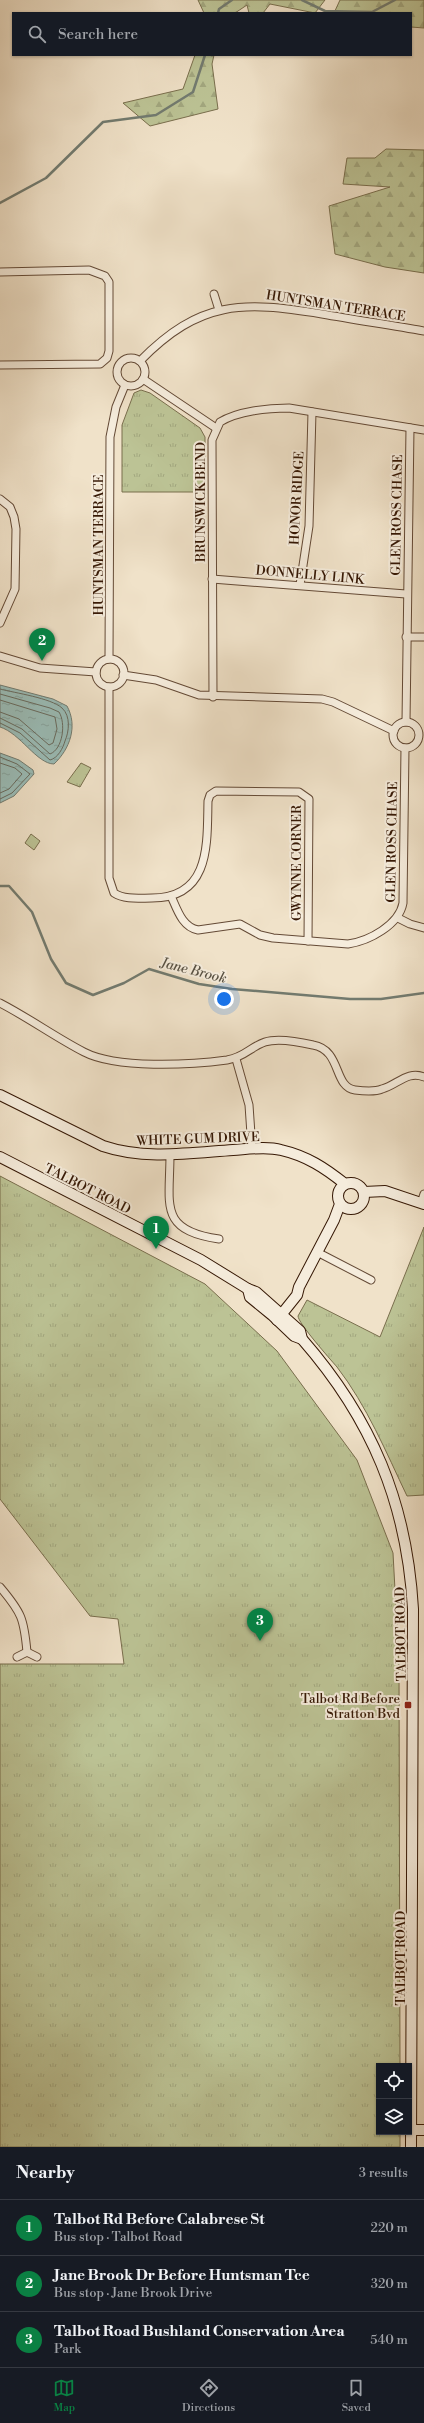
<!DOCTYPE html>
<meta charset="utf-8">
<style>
body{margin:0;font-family:"Libre Bodoni",serif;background:#242831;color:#f1f3f6}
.controls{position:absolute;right:12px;bottom:12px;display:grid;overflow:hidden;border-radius:0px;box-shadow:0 1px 3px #0004}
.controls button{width:36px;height:36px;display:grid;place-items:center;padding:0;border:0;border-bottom:1px solid #363941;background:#171b24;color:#f1f3f6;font:20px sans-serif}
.you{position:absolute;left:224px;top:999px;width:14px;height:14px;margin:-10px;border:3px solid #fff;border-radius:50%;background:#1a73e8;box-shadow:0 0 0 6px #1a73e833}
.badge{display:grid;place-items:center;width:26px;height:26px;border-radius:50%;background:#0b8043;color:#fff;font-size:13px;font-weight:700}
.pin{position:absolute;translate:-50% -33px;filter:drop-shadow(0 1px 2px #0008)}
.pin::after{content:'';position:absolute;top:21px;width:14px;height:12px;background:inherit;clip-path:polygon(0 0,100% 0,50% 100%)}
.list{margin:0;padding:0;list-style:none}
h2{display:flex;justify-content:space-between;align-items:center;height:52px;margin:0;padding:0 16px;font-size:17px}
h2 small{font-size:13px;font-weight:400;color:#9ea1a6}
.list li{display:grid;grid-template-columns:26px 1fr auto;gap:12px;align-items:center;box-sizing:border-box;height:56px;padding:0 16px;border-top:1px solid #363941}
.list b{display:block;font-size:15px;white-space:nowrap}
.list p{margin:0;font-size:13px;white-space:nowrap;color:#9ea1a6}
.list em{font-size:13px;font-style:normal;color:#9ea1a6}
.icon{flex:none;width:22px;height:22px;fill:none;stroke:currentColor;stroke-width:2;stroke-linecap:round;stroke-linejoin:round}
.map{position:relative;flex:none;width:424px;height:2147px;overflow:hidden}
.search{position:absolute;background:#171b24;box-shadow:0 1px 3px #0004;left:12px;right:12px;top:12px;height:44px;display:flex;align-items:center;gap:10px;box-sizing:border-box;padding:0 14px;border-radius:0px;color:#9ea1a6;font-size:15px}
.sheet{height:220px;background:#171b24}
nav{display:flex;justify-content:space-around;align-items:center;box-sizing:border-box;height:56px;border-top:1px solid #363941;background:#171b24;font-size:11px;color:#9ea1a6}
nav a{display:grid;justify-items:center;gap:2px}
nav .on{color:#0b8043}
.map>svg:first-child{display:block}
.forest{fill:url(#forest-firs);stroke:#796e4d}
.park{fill:url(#park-tufts);stroke:#796e4d}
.pitch{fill:#bcc395;stroke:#796e4d}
.water{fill:url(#water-ripples);stroke:#727b70}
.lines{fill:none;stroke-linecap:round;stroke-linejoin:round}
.shore{stroke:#686a5e;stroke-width:1}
.stream{stroke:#727b70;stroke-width:2.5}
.street-casing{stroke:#644a36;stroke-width:9}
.secondary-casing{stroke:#361805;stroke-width:12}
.street{stroke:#f5ecdc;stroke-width:7}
.secondary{stroke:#f5ecdc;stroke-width:10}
.poi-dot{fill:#8f2418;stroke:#f5ecdc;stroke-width:1.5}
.labels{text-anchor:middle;stroke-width:4;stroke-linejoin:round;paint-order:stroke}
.street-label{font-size:13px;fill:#361805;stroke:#f5ecdc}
.poi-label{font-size:13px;fill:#361805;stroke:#f5ecdc;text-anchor:end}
.water-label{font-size:14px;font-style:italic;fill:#595244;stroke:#f5ecdc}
</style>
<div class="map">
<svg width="424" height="2147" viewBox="0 0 424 2147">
<defs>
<pattern id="forest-firs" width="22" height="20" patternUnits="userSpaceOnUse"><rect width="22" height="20" fill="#bcc395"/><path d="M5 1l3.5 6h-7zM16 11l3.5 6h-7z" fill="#a2a77f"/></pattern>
<pattern id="park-tufts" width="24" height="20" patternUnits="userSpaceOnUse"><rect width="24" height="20" fill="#bcc395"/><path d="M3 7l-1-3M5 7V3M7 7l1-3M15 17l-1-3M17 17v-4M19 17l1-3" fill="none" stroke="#a2a77f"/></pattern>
<pattern id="water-ripples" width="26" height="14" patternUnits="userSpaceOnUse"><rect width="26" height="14" fill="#9abdb8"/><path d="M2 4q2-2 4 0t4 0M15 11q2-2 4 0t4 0" fill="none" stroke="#85a29d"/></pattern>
</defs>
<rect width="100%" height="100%" fill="#f0e2c9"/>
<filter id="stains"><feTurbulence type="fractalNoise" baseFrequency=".005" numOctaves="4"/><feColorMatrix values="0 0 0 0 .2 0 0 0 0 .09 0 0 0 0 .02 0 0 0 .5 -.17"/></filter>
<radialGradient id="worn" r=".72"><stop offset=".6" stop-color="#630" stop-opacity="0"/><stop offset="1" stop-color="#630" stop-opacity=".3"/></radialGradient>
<g class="forest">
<polygon points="198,0 325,0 315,13 270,4 263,13 249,13 247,5 235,13 204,13"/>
<polygon points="340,0 424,0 424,28 411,27 411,13 334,13"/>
<polygon points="195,55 214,55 212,64 218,109 150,126 123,103 183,89"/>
<polygon points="386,149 424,150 424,273 385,267 335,254 329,206 390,187 343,184 347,158 375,158"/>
</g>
<g class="park">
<polygon points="141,390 150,393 200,428 205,437 205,492 122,492 122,425 134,393"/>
<polygon points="81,763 91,768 80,787 67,782"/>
<polygon points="0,1176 205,1284 277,1351 357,1460 393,1553 399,1664 400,2066 379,2066 379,2132 400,2132 400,2147 0,2147 0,1664 124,1664 118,1619 90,1616 0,1499"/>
<path d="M424,1227V1495L407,1496C386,1452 367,1406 337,1367C330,1359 298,1323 298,1316L307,1300L380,1337Z"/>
</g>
<polygon class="pitch" points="31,834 40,841 34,850 25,843"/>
<g class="water">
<path d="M0,685L53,699L67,706C78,726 70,749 54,764C37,764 20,733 0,727Z"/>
<polygon points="0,753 19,760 33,770 34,774 14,796 0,803"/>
</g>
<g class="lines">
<g class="shore">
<path d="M0,689C15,693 51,698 62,708C71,716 69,732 65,741C63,748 58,758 50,760L20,733L0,723"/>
<path d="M0,694L50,708L59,712C66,723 63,749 50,754L22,729L0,718"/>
<polyline points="0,700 55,717 57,729 53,743 49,745 19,719 0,712"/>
<polyline points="0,757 17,764 30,774 12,793 0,799"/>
<polyline points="0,763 15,768 22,774 9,789 0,793"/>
</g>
<g class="stream">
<polyline points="302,0 325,11 372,12 395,0"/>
<polyline points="218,13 219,9 232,0"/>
<polyline points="0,203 46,178 103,122 156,115 193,92 205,55"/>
<polyline points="0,886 9,886 32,912 51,959 66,983 93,995 124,983 149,969 199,984 232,989 350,999 381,999 424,993"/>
</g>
<g class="street-casing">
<g id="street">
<polyline points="0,272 89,270 105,276 109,282 109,351 107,358 100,364 0,365"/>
<polyline points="214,294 219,310"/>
<circle cx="131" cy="372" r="14"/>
<path d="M140,361C200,300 242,301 322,314C356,320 390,325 424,331"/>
<polyline points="143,379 216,428"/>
<polyline points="0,499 10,507 14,517 16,529 15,589 0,623"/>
<polyline points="212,579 406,594"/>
<polyline points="300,585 309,526 312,412"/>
<polyline points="406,637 424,637"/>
<polyline points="0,656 40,668 96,672"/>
<polyline points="109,659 110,437 116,407 125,385"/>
<circle cx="110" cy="673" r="14"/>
<polyline points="123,675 156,680 199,695 322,699 333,702 394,731"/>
<path d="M109,687V878L114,893C125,900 139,898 152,898C211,898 207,843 208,801L210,795L216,791L299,792L309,799L308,941"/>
<path d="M213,697L212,440L220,422C238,411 268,408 289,408L424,430"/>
<polyline points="406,722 410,428"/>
<circle cx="406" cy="735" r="13"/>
<path d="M171,896C177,909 182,927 198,930L240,924L260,935L273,938L348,944C369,941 399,925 403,903L405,748"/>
<polyline points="398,918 410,924 424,928"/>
<path d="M0,1003C29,1018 55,1037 84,1052C117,1069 189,1065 227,1060C245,1057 250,1047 265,1042C277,1038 300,1042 313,1045C342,1050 333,1087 355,1090C363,1091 375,1092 382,1089C397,1085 408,1070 424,1077"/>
<polyline points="236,1059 249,1105 252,1149"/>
<path d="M170,1154C170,1205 158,1230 219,1239"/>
<polyline points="421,1203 424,1194"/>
<polyline points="317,1252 371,1280"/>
<path d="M0,1587C22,1613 24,1619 27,1652"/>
<polyline points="17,1657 27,1652 37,1657"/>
</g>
</g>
<g class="secondary-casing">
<g id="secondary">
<path d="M0,1095L103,1146C144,1160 190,1153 233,1150C248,1149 267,1146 281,1150C307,1156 325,1168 345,1184"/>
<path d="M0,1157L201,1260L248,1289L256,1292L300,1331L302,1339C372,1419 407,1503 413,1609L411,2147"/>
<circle cx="351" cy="1196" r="13"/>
<polyline points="364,1192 385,1191 424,1204"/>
<polyline points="248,1289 250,1297 272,1315 294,1336 302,1339"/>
<polyline points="277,1320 297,1295 299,1287 334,1220 340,1204"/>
<polyline points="411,2130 424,2130"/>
</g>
</g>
<use href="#street" class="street"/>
<use href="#secondary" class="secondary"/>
</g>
<rect class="poi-dot" x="404" y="1701" width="8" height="8" rx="2"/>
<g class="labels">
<g class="street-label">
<text transform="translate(336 305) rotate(9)" y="5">HUNTSMAN TERRACE</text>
<text transform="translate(296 498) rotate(-87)" y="5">HONOR RIDGE</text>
<text transform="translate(200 502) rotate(-90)" y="5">BRUNSWICK BEND</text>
<text transform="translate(396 515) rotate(-89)" y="5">GLEN ROSS CHASE</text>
<text transform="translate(98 545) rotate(-90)" y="5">HUNTSMAN TERRACE</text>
<text transform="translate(310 574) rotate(5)" y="5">DONNELLY LINK</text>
<text transform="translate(391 842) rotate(-89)" y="5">GLEN ROSS CHASE</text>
<text transform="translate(296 863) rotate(-90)" y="5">GWYNNE CORNER</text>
<text transform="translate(198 1138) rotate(-2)" y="5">WHITE GUM DRIVE</text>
<text transform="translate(88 1188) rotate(27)" y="5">TALBOT ROAD</text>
<text transform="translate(400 1634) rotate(-91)" y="5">TALBOT ROAD</text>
<text transform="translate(400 1958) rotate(-90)" y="5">TALBOT ROAD</text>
</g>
<g class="poi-label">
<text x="400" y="1703">Talbot Rd Before<tspan x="400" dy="15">Stratton Bvd</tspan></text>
</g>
<g class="water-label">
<text transform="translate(194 970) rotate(14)" y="5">Jane Brook</text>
</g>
</g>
<rect width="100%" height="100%" filter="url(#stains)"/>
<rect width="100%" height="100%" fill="url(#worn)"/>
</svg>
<div class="controls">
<button><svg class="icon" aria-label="locate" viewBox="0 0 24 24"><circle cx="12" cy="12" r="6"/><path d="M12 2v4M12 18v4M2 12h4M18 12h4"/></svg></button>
<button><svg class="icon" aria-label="layers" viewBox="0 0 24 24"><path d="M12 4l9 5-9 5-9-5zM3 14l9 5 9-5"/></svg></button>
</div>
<div class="you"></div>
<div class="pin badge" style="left:156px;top:1249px">1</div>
<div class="pin badge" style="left:42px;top:661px">2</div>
<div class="pin badge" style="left:260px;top:1641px">3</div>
<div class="search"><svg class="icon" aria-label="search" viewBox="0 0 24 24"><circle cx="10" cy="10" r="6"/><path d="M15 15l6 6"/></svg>Search here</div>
</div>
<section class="sheet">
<h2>Nearby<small>3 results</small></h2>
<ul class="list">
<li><span class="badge">1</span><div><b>Talbot Rd Before Calabrese St</b><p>Bus stop · Talbot Road</p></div><em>220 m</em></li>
<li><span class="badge">2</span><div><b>Jane Brook Dr Before Huntsman Tce</b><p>Bus stop · Jane Brook Drive</p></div><em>320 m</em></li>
<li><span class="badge">3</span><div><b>Talbot Road Bushland Conservation Area</b><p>Park</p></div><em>540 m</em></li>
</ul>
</section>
<nav>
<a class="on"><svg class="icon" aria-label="map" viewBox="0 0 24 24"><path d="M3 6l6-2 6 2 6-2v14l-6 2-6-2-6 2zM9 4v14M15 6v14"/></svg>Map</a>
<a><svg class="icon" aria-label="directions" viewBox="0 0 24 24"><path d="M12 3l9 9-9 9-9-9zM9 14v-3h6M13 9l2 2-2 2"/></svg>Directions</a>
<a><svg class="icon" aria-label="saved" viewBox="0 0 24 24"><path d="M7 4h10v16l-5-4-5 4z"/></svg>Saved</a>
</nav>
